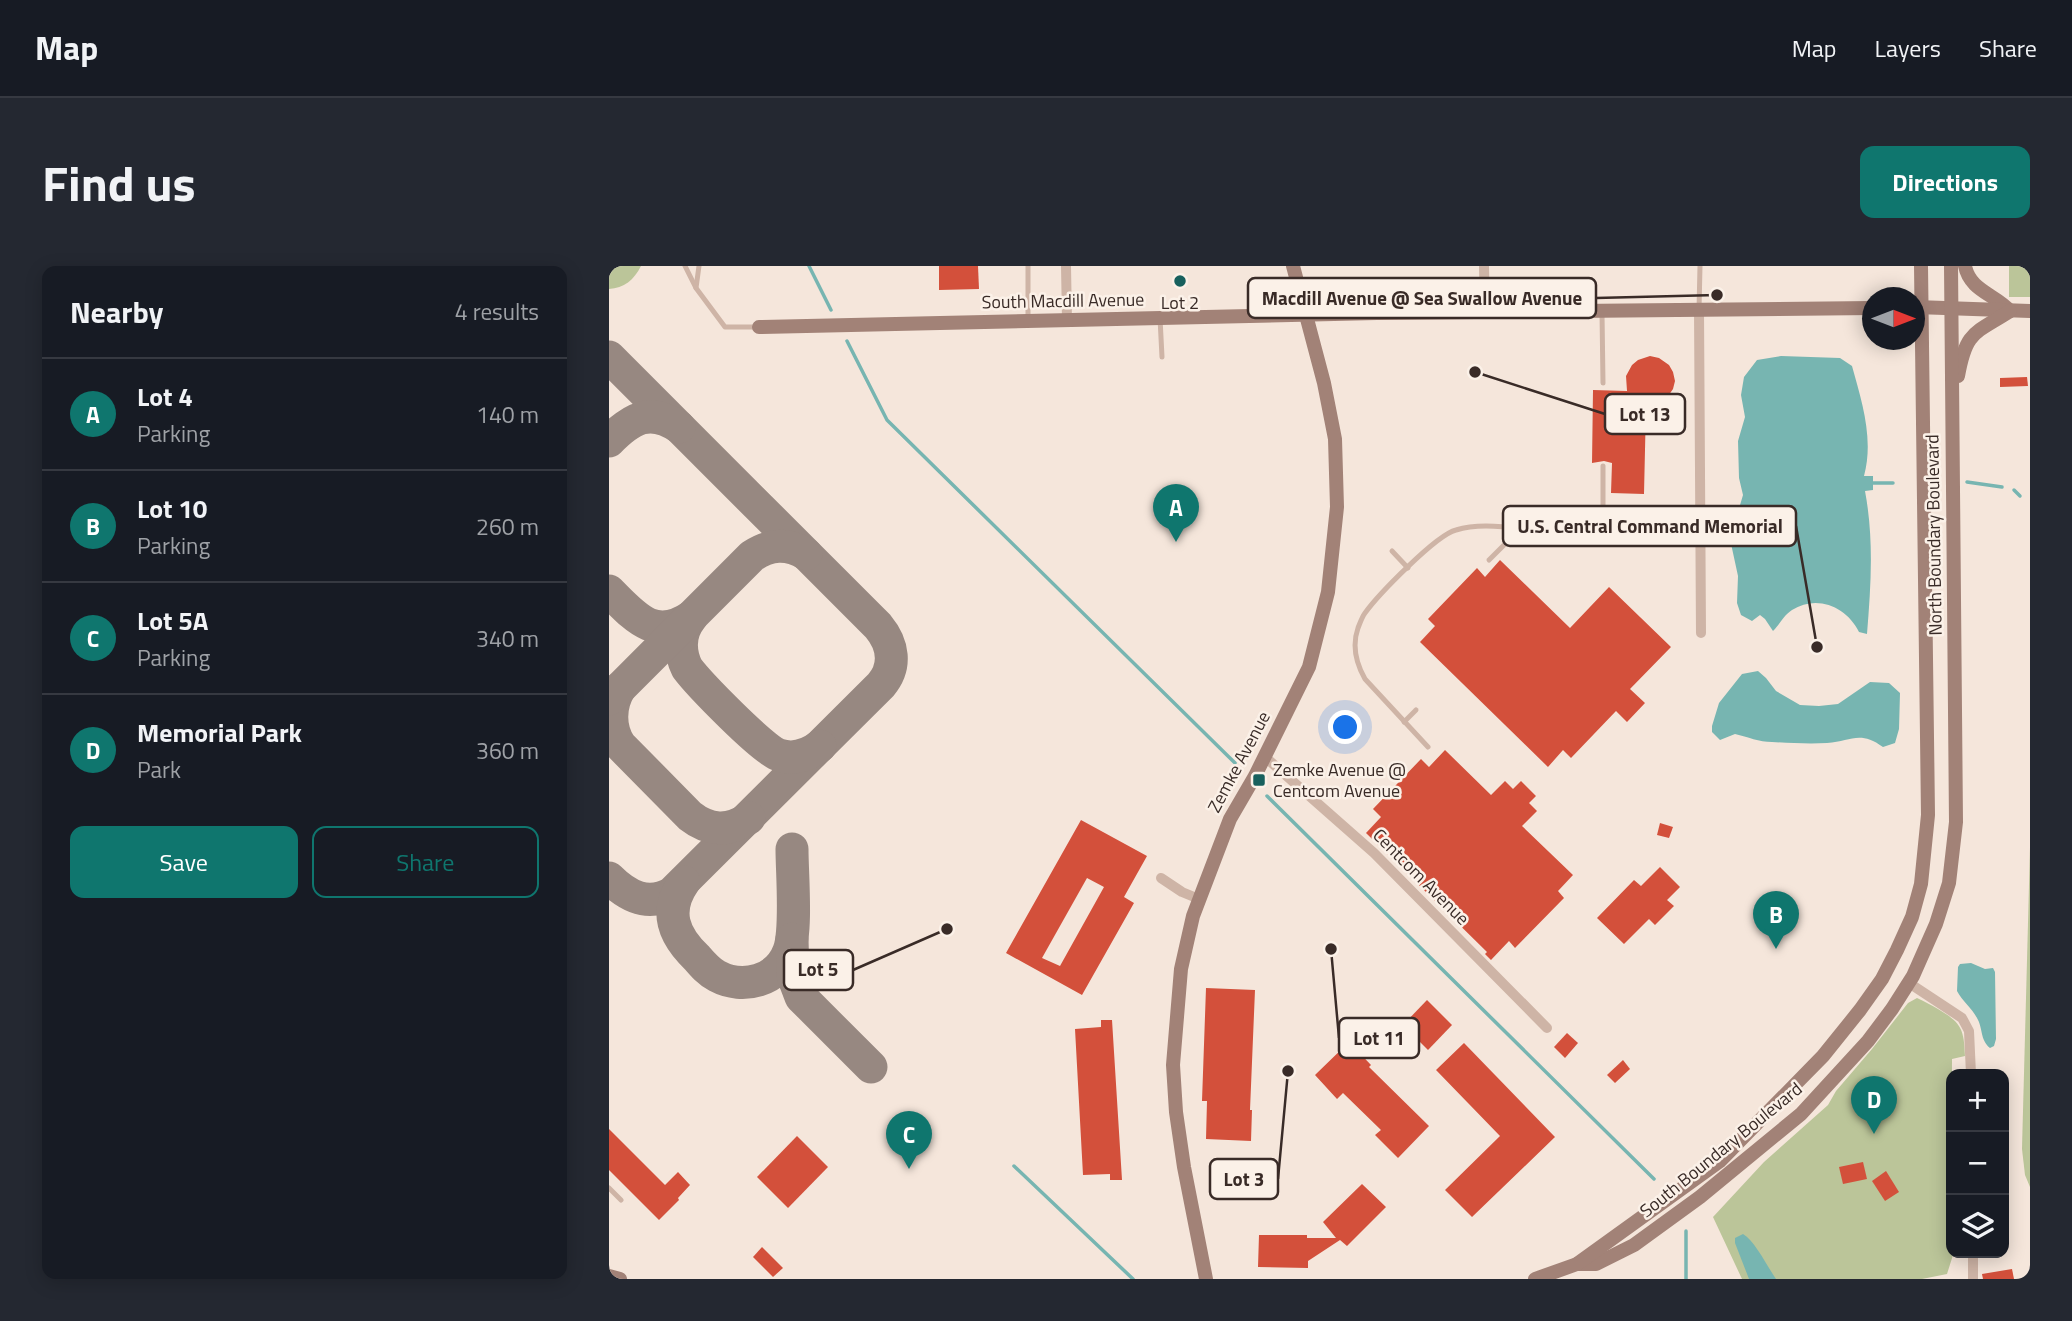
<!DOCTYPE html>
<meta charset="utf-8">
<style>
body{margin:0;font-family:"Titillium Web",sans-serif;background:#242831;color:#f1f3f6}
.controls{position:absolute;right:21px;bottom:21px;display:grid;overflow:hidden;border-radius:14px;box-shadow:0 4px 18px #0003}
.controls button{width:63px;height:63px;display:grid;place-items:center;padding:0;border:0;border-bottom:2px solid #363941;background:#171b24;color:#f1f3f6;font:35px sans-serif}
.compass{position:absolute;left:1253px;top:21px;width:63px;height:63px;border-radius:50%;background:#171b24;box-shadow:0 4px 18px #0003;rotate:90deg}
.you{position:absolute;left:737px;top:462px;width:24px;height:24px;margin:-18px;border:5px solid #fff;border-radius:50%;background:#1a73e8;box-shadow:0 0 0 10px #1a73e833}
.badge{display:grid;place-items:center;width:46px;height:46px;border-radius:50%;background:#0f766e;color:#fff;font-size:23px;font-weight:700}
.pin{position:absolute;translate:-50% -58px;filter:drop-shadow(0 2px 4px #0008)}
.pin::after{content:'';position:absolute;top:37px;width:24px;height:21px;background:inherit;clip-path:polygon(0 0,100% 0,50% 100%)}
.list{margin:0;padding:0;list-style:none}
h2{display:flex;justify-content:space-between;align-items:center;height:91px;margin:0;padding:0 28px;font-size:30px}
h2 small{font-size:23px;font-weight:400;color:#9ea1a6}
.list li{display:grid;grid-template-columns:46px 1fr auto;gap:21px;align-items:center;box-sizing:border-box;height:112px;padding:0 28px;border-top:2px solid #363941}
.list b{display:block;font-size:26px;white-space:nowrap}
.list p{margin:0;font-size:23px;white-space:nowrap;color:#9ea1a6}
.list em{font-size:23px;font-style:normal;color:#9ea1a6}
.actions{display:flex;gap:14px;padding:21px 28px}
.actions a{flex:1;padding:16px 0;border:2px solid #0f766e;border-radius:14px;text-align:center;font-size:24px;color:#0f766e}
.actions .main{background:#0f766e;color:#fff}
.icon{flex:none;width:38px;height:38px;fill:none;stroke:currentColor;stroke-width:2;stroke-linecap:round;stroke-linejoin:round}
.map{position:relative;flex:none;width:1421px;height:1013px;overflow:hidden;border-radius:14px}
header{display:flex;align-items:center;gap:42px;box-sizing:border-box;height:98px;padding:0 35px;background:#171b24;border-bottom:2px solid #363941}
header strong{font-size:33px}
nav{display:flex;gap:38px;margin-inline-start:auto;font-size:24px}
.intro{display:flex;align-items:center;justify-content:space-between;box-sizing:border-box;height:168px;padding:0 42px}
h1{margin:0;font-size:49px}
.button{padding:18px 32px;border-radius:14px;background:#0f766e;color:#fff;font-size:24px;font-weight:700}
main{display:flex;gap:42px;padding:0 42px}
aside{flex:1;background:#171b24;border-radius:14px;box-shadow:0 4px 18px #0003}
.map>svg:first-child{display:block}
.green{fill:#bbc599}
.water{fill:#77b5b1}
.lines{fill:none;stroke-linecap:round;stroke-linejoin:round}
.stream{stroke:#77b5b1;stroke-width:3.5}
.taxiway{stroke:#978881;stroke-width:33}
.building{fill:#d3503b;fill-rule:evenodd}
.lane{stroke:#ceb4a6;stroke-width:5}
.street{stroke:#ceb4a6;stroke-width:10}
.secondary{stroke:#a28277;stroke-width:14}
.poi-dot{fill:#18605d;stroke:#fbf1e8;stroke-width:2.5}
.labels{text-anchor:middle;stroke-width:5;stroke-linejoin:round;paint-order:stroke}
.street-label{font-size:18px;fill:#392b27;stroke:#fbf1e8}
.poi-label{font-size:18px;fill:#392b27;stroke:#fbf1e8}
.leader{fill:none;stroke:#392b27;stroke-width:2.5}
.callout-dot{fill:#392b27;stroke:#fbf1e8;stroke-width:2.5}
.callout{fill:#fbf1e8;stroke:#392b27;stroke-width:2.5}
.callout-label{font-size:19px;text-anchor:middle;font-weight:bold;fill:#392b27}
</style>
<header>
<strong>Map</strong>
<nav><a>Map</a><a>Layers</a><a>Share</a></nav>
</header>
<div class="intro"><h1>Find us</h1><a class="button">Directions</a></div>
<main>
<aside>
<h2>Nearby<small>4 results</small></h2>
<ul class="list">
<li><span class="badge">A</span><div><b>Lot 4</b><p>Parking</p></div><em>140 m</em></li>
<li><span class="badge">B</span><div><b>Lot 10</b><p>Parking</p></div><em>260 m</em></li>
<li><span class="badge">C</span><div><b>Lot 5A</b><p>Parking</p></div><em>340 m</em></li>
<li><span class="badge">D</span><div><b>Memorial Park</b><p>Park</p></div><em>360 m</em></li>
</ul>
<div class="actions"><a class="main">Save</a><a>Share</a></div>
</aside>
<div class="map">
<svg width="1421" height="1013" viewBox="0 0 1421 1013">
<rect width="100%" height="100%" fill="#f5e6db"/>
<g class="green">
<path d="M0,0H32C25,14 15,22 0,23Z"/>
<rect x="1400" y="0" width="21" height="31"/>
<polygon points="1421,581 1421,921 1416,909 1413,883"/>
<path d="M1308,732C1315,735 1322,739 1329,743C1353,757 1355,764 1356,790L1343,793L1342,987L1344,989L1338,1008L1313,1013H1133L1104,951L1155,896L1219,839L1227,825L1263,783L1299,737Z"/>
</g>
<g class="water">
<path d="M1172,90L1231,92L1243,100C1253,136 1265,173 1255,210H1264V224L1256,225C1265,273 1262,319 1258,368L1250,366C1238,341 1208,328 1183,344C1174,350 1171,358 1164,365L1156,353L1151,349L1143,355L1132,349L1128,337L1129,310L1121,273L1134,229L1130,212L1129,175L1136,151L1132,129L1135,111L1148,94Z"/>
<path d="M1149,405L1157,412L1167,425L1191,439L1210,440L1229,438L1261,416L1280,417L1291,427L1290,463L1286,477L1274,481C1251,464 1242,475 1218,477C1200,478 1181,477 1163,476C1150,476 1139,471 1126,468L1111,474L1103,466V460L1110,437L1133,408Z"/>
<path d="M1362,697L1376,703L1384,702L1386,706L1387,773L1385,780L1381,782C1371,774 1374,762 1368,752C1363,742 1353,735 1348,725L1349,701L1351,698Z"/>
<path d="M1134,968C1146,975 1158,1000 1167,1013H1140L1126,977V972Z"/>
</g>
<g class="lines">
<g class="stream">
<polyline points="200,0 222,44"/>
<polyline points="238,75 278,154 626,497"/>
<polyline points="1358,216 1393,221"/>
<polyline points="1264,217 1284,217"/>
<polyline points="1405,224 1411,230"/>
<polyline points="658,530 1045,913"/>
<polyline points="405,900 524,1013"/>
<polyline points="1077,965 1077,1013"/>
</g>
<g class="taxiway">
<path d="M0,91L269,360C284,378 288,400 272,419L63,627C39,641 18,630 0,612"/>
<path d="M0,175C22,153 40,141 70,161"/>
<path d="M0,325C25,350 45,376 82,351"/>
<path d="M82,352C70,367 70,385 78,402C90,418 154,484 170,489C185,494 199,489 211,480"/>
<path d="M11,422C0,440 0,462 11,479L81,550C100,565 120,566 140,552"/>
<path d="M0,433L143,290C161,278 178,277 197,288"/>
<path d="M75,616C55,645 64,669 88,692C94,699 100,706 108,710C134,724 169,715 180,685C188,664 183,608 183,583"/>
<polyline points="183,673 184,710 192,731 262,801"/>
</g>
</g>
<g class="building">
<polygon points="330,0 369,0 370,23 330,24"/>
<polygon points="1041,90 1050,92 1060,99 1064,106 1066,115 1064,123 1057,133 1050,138 1037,140 1035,228 1002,227 1003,197 995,195 983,197 984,124 1018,125 1017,110 1023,99 1029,94"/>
<polygon points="1418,111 1419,120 1391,121 1391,112"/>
<polygon points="891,294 961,362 1000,321 1062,381 1021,423 1036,437 1018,456 1007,445 962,492 954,484 939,501 811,376 826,360 819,353 868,302 876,311"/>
<polygon points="836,484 882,529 896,515 904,523 912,515 927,530 920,537 928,545 913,560 964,609 949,625 955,632 906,682 900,675 882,694 876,688 878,686 757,567 772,551 764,543 812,493 820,501"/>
<path d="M472,554L538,590L515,631L525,637L473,729L397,687ZM478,612L495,621L451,700L433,692Z"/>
<polygon points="1051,557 1064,561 1060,572 1048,569"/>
<polygon points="1051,601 1071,621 1058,634 1065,640 1046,659 1040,653 1015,678 988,652 1025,614 1032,620"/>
<polygon points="597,722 646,724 641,844 643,844 642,875 597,873 598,835 593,835"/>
<polygon points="818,734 843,759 819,784 794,759"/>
<polygon points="492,754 503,754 513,914 501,914 501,908 474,909 466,763 492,761"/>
<polygon points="958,767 969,777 956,792 945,781"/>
<polygon points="740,776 762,799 760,801 820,860 789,892 766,869 772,864 734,827 728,833 706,809"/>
<polygon points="855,777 946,871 863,951 836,924 891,870 827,804"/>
<polygon points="1014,794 1021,803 1006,817 998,809"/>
<polygon points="0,863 56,919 69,906 81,919 69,932 70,934 50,954 0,904"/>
<polygon points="188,870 219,901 179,942 148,911"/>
<polygon points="1254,896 1258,913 1234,918 1230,901"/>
<polygon points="1277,905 1290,926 1276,935 1263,915"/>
<polygon points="753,918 777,941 738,980 731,974 699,995 699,1002 649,1001 650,969 698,969 698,972 727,972 714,956"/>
<polygon points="153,981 174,1002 164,1011 144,991"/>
<polygon points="1403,1003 1405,1013 1374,1013 1373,1008"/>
</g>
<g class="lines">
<g class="lane">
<polyline points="76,0 87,22"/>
<polyline points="90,0 87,22 116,61 148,61"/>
<polyline points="1090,44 1091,0"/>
<polyline points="993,47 994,117"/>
<polyline points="419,52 419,0"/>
<polyline points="551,52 553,91"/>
<polyline points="994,259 994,200"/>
<polyline points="783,285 799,302"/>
<polyline points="880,294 911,263"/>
<polyline points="795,456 807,444"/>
<path d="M819,481L756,413C747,397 743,379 749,362C751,357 753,351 756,347C769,329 827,269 847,264C866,258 892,260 911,263L994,259L1091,260"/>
<polyline points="0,922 12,934"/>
</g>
<g class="street">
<polyline points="457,0 458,54"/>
<polyline points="875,0 876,45"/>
<polyline points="1090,44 1092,367"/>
<polyline points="655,490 765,587 938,762"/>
<polyline points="552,612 573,626 590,633"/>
<polyline points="1300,717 1353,752 1360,765 1362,808"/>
<polyline points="1364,987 1364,1013"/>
</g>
<g class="secondary">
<path d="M1356,0C1361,25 1386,28 1401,45"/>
<polyline points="1307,41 1421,45"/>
<polyline points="150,61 768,47 1264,42"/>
<path d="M1349,110C1357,65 1365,68 1401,45"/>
<polyline points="968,998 987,998 1025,979 1091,931 1192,848 1259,775 1283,743 1304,710 1327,658 1340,617 1347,556 1342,0"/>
<polyline points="0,1010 11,1013"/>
<polyline points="597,1013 575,901 567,846 564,799 572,703 584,650 621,553 646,510 700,401 719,326 728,241 726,173 715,117 684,0"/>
<polyline points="926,1013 968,998 1111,895 1214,790 1251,744 1273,713 1288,684 1303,651 1312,618 1319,549 1312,0"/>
</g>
</g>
<g class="poi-dot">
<circle cx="571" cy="15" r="7"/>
<rect x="643" y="507" width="14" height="14" rx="3.5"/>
</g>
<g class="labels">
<g class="street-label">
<text transform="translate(454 35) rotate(-1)" y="6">South Macdill Avenue</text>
<text transform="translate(1325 269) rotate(-91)" y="6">North Boundary Boulevard</text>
<text transform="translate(630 496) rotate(-62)" y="6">Zemke Avenue</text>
<text transform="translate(812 611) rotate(45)" y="6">Centcom Avenue</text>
<text transform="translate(1112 884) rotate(-39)" y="6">South Boundary Boulevard</text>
</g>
<g class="poi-label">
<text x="571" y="43">Lot 2</text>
<text x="664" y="510" text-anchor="start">Zemke Avenue @<tspan x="664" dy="21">Centcom Avenue</tspan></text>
</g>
</g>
<path class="leader" d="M1108 29L987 32M866 106L996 148M1208 381L1187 260M338 663L244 704M722 683L730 772M679 805L669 913"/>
<g class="callout-dot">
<circle cx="1108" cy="29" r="7"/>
<circle cx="866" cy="106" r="7"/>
<circle cx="1208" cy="381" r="7"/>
<circle cx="338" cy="663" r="7"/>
<circle cx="722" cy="683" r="7"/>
<circle cx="679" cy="805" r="7"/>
</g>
<g class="callout">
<rect x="639" y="12" width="348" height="40" rx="7"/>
<rect x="996" y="128" width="80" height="40" rx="7"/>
<rect x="894" y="240" width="293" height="40" rx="7"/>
<rect x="175" y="684" width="69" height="40" rx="7"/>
<rect x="730" y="752" width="80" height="40" rx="7"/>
<rect x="601" y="893" width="68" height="40" rx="7"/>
</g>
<g class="callout-label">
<text x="813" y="39">Macdill Avenue @ Sea Swallow Avenue</text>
<text x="1036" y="155">Lot 13</text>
<text x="1041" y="267">U.S. Central Command Memorial</text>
<text x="209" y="710">Lot 5</text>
<text x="770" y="779">Lot 11</text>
<text x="635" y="920">Lot 3</text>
</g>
</svg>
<div class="controls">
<button>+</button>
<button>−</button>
<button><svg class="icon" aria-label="layers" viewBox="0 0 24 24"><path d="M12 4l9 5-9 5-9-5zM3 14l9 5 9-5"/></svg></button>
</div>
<svg class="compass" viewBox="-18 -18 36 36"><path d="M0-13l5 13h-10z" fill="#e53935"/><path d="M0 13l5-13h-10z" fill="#9ea1a6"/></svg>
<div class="you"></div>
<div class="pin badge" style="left:567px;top:276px">A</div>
<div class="pin badge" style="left:1167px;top:683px">B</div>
<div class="pin badge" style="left:300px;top:903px">C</div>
<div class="pin badge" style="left:1265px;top:868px">D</div>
</div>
</main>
